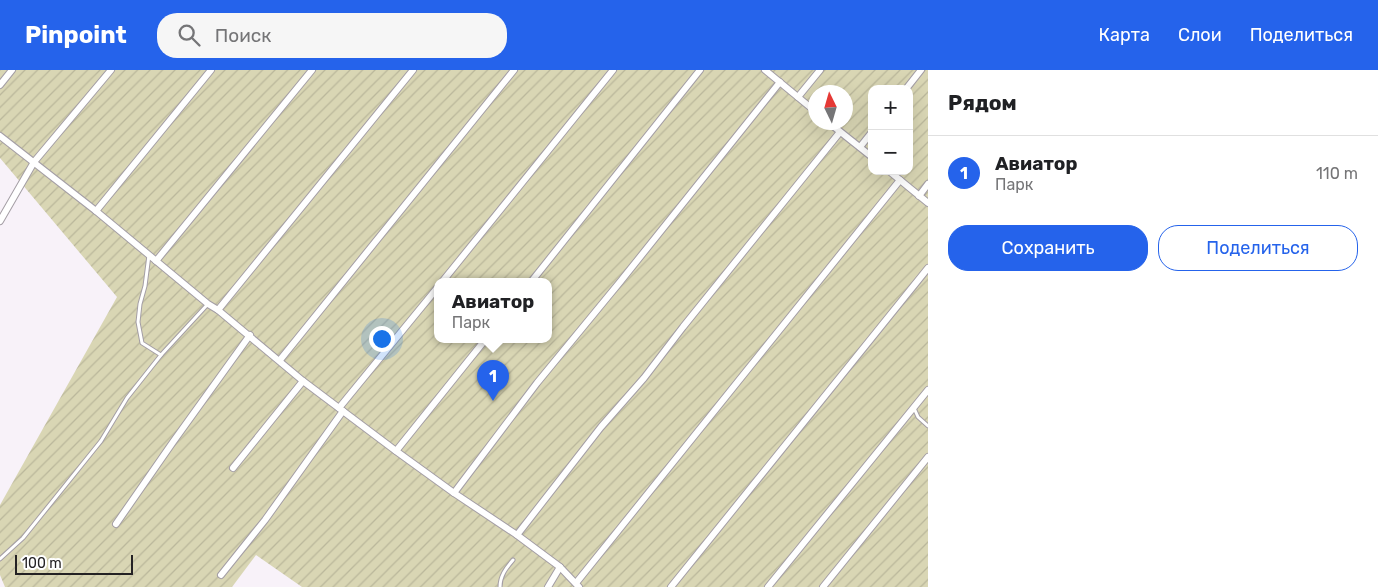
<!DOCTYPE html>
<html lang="ru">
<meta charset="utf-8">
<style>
body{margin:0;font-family:Rubik,sans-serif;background:#f6f6f6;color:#202124}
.controls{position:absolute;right:15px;top:15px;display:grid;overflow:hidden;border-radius:10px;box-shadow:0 5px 20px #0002}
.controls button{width:45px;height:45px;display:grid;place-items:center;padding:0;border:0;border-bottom:1px solid #e0e0e0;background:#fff;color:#202124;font:25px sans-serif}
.compass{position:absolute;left:808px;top:15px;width:45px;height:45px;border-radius:50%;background:#fff;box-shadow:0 5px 20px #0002;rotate:355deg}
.scale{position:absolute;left:15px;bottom:12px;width:118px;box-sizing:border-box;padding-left:5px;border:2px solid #242224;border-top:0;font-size:14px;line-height:18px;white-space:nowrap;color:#242224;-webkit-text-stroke:4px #fff;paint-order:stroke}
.you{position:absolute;left:381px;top:268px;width:18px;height:18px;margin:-12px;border:4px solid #fff;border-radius:50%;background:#1a73e8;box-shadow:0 0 0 8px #1a73e833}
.badge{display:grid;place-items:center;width:32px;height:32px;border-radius:50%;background:#2563eb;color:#fff;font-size:16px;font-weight:700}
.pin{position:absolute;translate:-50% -41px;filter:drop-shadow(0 1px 2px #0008)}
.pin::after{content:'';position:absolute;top:26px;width:18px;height:15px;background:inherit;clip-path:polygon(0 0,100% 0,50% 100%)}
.popup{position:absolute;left:434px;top:208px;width:118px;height:65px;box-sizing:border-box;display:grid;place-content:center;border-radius:10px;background:#fff;filter:drop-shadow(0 1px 4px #0005);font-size:16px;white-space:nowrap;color:#757577}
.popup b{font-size:19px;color:#202124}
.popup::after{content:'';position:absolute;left:50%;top:100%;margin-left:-10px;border:10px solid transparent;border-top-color:#fff}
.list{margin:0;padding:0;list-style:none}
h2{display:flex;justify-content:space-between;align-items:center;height:65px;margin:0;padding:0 20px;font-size:21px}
h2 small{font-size:16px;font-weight:400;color:#757577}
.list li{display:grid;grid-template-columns:32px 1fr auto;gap:15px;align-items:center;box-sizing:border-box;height:75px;padding:0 20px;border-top:1px solid #e0e0e0}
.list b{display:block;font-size:19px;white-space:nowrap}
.list p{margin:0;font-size:16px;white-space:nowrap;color:#757577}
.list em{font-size:16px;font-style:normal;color:#757577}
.actions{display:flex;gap:10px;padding:15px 20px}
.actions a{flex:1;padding:11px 0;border:1px solid #2563eb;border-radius:20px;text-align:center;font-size:18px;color:#2563eb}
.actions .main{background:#2563eb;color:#fff}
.icon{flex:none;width:28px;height:28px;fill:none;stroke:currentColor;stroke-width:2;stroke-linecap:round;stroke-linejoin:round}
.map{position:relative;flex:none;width:928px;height:517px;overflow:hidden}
header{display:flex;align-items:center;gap:30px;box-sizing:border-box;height:70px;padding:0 25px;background:#2563eb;color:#fff}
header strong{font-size:24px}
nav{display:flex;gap:28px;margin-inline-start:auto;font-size:18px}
.search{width:350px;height:45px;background:#f6f6f6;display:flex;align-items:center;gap:12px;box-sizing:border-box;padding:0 18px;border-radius:20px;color:#757577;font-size:19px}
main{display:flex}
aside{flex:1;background:#fff}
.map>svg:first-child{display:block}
.garden{fill:url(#garden-furrows);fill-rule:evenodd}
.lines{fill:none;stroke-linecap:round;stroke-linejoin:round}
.lane-casing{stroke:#a49ea5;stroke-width:5}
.street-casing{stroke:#a49ea5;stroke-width:8}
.lane{stroke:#fff;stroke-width:3}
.street{stroke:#fff;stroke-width:6}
</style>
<header>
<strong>Pinpoint</strong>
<div class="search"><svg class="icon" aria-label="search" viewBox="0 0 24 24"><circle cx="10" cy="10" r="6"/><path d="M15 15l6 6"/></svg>Поиск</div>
<nav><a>Карта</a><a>Слои</a><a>Поделиться</a></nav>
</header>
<main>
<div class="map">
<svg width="928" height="517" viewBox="0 0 928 517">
<defs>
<pattern id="garden-furrows" width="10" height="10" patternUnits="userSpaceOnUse" patternTransform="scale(1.25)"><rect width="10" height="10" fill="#d9d6b4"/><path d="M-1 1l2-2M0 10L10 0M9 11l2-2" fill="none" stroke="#bab79b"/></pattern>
</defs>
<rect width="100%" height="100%" fill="#f8f2f9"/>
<path class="garden" d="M0,0H928V517H302L256,485L232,517H5L0,505V435L117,227L0,88ZM872,19H909V101H872ZM816,22H846V52H816ZM438,212H548V270H438Z"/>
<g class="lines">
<g class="lane-casing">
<g id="lane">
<polyline points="149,185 145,216 140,234 138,252 142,273 161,285"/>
<polyline points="914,338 918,347 928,356"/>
<polyline points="0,489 23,468 101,371 127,328 161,285 207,235"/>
<path d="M500,517C500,506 506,498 513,490"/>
</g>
</g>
<g class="street-casing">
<g id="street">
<polyline points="765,0 816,42"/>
<polyline points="0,15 12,0"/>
<polyline points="906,19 921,0"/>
<polyline points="798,27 820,0"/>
<polyline points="828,52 872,87"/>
<polyline points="0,66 96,141 208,234 218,240 303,311 396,381 454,423 517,465 560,497 579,517"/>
<polyline points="860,77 872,62"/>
<polyline points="889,101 928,133"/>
<polyline points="919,126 928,114"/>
<polyline points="96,141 211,0"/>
<polyline points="0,151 34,92 111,0"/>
<polyline points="156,191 312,0"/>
<polyline points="442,212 613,0"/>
<polyline points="531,212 700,0"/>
<polyline points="218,240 413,0"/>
<polyline points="280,290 514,0"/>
<polyline points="339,338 438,217"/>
<polyline points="396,381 485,270"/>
<polyline points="233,398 303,311"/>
<polyline points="454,423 537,313 620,212 780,12"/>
<polyline points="116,454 173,372 250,265"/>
<polyline points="517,465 601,357 644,308 683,257 840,62"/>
<polyline points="221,505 265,450 343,341"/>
<polyline points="576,513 900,110"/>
<polyline points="548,517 560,497"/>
<polyline points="671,517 928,198"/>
<polyline points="768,517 928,320"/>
<polyline points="823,517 928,387"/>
</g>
</g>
<use href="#lane" class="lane"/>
<use href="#street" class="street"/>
</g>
</svg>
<div class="controls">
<button>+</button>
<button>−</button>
</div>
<svg class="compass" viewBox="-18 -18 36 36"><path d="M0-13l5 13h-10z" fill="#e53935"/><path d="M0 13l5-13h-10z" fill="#757577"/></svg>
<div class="scale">100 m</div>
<div class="you"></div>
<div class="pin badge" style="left:493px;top:331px">1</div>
<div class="popup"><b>Авиатор</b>Парк</div>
</div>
<aside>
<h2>Рядом<small></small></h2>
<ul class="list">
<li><span class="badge">1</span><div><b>Авиатор</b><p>Парк</p></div><em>110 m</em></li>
</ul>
<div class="actions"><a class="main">Сохранить</a><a>Поделиться</a></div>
</aside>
</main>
